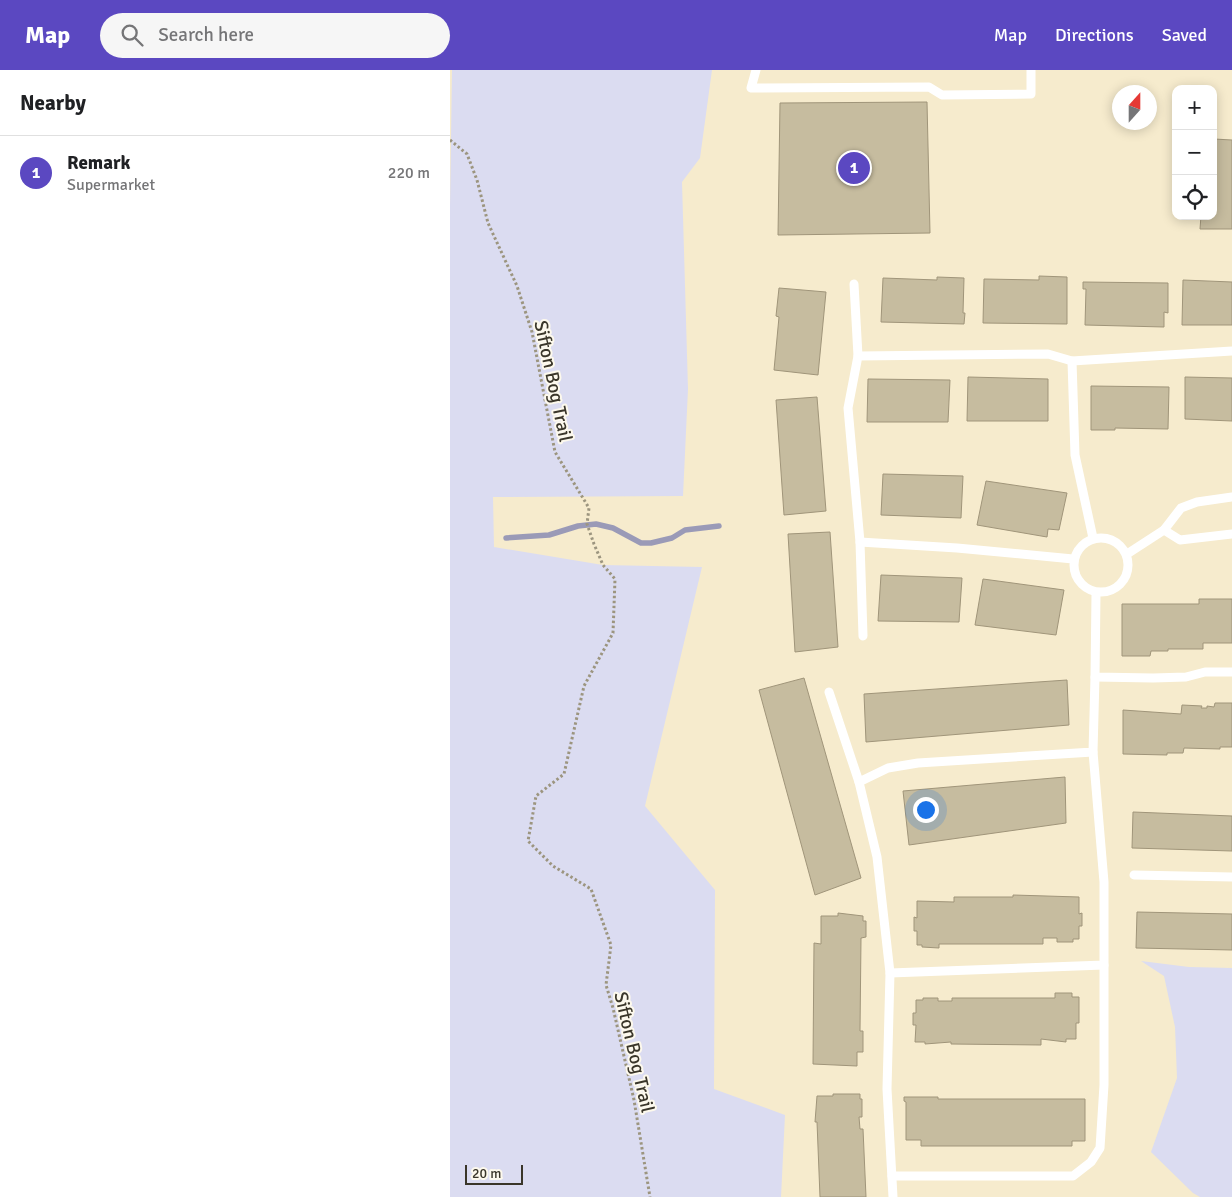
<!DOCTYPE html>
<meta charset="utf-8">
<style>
body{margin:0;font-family:Signika,sans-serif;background:#f6f6f6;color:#202124}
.controls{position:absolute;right:15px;top:15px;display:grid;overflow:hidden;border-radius:10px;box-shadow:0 2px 12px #0003}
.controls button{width:45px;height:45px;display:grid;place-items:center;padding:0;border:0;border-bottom:1px solid #e0e0e0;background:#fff;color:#202124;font:25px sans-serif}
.compass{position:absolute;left:662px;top:15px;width:45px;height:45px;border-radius:50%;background:#fff;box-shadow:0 2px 12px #0003;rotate:21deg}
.scale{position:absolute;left:15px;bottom:12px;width:58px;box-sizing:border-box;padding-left:5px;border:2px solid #3a362a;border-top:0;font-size:14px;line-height:18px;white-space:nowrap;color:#3a362a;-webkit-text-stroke:4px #fdf9ed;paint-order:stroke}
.you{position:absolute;left:475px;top:739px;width:18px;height:18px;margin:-12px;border:4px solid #fff;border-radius:50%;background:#1a73e8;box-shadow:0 0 0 8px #1a73e833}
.badge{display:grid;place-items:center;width:32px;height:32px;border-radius:50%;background:#5b48c1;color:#fff;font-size:16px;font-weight:700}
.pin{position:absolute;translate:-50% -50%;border:2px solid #fff;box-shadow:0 1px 5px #0006}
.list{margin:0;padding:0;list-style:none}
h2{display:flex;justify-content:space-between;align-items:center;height:65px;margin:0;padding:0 20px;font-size:21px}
h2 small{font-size:16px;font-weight:400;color:#757577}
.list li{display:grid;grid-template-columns:32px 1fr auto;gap:15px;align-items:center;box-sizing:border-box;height:75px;padding:0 20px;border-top:1px solid #e0e0e0}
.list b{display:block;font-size:19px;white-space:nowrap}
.list p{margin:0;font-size:16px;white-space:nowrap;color:#757577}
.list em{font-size:16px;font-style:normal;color:#757577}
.icon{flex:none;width:28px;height:28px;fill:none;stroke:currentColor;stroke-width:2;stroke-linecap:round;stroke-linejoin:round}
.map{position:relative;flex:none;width:782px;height:1127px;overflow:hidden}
header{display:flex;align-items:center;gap:30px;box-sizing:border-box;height:70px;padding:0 25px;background:#5b48c1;color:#fff}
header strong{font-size:24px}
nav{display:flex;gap:28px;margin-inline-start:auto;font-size:18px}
.search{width:350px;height:45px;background:#f6f6f6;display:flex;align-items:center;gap:12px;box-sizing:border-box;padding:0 18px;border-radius:28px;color:#757577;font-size:19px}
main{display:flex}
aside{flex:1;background:#fff}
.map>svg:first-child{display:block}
.green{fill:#dbdcf1}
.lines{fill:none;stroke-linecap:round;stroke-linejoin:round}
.stream{stroke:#9a9ab7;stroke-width:5.5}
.building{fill:#c6bc9f;stroke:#a0957a}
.path{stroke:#9c957f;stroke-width:3;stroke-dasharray:2.5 2.5;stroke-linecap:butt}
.lane{stroke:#fff;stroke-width:9}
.labels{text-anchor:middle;stroke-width:4;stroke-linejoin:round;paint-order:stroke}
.street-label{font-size:19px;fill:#3a362a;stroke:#fdf9ed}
</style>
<header>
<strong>Map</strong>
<div class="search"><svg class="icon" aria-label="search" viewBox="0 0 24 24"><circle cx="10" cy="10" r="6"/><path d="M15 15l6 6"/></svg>Search here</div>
<nav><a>Map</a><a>Directions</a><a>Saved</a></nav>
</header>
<main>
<aside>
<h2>Nearby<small></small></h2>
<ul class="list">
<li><span class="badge">1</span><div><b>Remark</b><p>Supermarket</p></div><em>220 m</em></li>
</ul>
</aside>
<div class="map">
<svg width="782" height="1127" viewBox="0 0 782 1127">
<rect width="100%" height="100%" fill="#f6ebcd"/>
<g class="green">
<polygon points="2,0 262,0 250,88 232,112 238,319 233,426 43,427 44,477 153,495 252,497 195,736 265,820 264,1019 335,1045 331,1127 0,1127 0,136"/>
<polygon points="691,891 739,897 782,898 782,1127 750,1127 743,1123 701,1082 727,1008 725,957 714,906"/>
</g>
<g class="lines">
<polyline class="stream" points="56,468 99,465 128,456 146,454 163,458 191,473 201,473 222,468 235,460 269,456"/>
</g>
<g class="building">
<polygon points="477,32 480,163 328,165 330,33"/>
<polygon points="764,69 782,70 782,159 750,159 751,146 763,146"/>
<polygon points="589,206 617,207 617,254 533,253 534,209 589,210"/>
<polygon points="487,207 514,208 513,243 515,243 514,254 431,252 433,208 487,210"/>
<polygon points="733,210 782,212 782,255 732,255"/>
<polygon points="633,212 718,213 718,243 714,242 714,257 635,255 636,219 633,219"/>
<polygon points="329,218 376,222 368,305 324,300 329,247 326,246"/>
<polygon points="518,307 598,309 598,351 517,351"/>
<polygon points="735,307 782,308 782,351 735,349"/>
<polygon points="418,309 500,310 498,352 417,352"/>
<polygon points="641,316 719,317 718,359 665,358 665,360 641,360"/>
<polygon points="367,327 376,441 334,445 326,330"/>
<polygon points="433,404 513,406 511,448 431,445"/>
<polygon points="536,411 617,423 609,460 598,459 597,467 527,455"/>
<polygon points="380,462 388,577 345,582 338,464"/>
<polygon points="431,505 512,508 509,552 428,551"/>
<polygon points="533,509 614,520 606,565 525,555"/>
<polygon points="749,529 782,529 782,573 753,573 753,579 718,579 718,581 701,581 700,586 672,586 672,534 749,534"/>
<polygon points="354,608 411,808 365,825 309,620"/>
<polygon points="617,610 619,655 416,672 414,624"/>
<polygon points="765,633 782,633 782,677 770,677 770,679 734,678 733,683 717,683 717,685 673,684 673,640 731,644 732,635 752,636 751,638 757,638 757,636 764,637"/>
<polygon points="615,707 616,753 459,775 453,721"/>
<polygon points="683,742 782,746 782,781 682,778"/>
<polygon points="563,825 629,827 629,844 632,843 632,856 629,856 629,869 623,869 623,872 607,872 607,868 593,868 593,874 489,874 489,878 472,877 472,875 467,875 467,861 464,861 464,847 467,848 467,831 504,832 504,827 563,827"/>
<polygon points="687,842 782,844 782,880 686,878"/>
<polygon points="388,843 413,846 413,851 416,851 416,867 411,868 410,961 413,961 413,982 407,982 407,996 363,994 364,873 371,874 371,846 388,846"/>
<polygon points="605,923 622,923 622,927 629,927 629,953 626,953 626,969 616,969 616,972 591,969 591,975 501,974 501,972 475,974 475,972 465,972 466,955 463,955 463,943 466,943 466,930 473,930 473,928 488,928 488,931 502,931 502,928 605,928"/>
<polygon points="383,1024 410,1024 410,1029 412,1029 412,1047 409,1047 410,1059 413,1059 416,1127 370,1127 367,1052 365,1052 367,1026 383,1026"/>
<polygon points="454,1027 488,1027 488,1029 635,1029 635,1071 622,1071 622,1076 471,1076 471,1070 456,1070 456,1032 454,1031"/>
</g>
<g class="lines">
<polyline class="path" points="0,70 17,84 27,110 38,153 67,216 82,262 105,382 139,438 137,454 144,474 153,495 165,509 163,563 134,616 114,704 86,726 78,771 103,796 141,819 161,875 156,915 163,938 184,1030 200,1127"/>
<g class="lane">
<polyline points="306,0 301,18 479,17 492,25 581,24 581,0"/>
<polyline points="404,214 408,286"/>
<polyline points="622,291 625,385 643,468"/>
<polyline points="782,427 747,432 731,438 714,460 730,470 782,464"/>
<circle cx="651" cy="495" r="27"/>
<polyline points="410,472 413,566"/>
<polyline points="677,484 714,460"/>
<polyline points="623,489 507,478 410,472 398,338 408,286 598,284 622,291 782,281"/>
<polyline points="646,524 645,607 703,608 736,607 755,602 782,602"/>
<polyline points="379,622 409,712 438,698 468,693 643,682 645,607"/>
<polyline points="409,712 427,787 440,903 654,895 654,812 643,682"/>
<polyline points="684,805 782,807"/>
<polyline points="440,903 437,1019 443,1127"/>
<polyline points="442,1106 623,1106 641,1092 650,1078 654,1015 654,895"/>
</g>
</g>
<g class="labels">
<g class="street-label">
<text transform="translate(104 311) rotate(78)" y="7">Sifton Bog Trail</text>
<text transform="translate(185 982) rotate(77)" y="7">Sifton Bog Trail</text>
</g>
</g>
</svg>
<div class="controls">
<button>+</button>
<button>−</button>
<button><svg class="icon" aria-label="locate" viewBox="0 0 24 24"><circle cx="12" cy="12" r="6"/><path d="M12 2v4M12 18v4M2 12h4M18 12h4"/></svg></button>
</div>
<svg class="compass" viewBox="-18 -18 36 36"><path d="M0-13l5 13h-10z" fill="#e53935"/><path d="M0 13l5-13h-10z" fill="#757577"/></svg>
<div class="scale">20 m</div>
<div class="you"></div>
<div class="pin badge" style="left:404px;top:98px">1</div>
</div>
</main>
